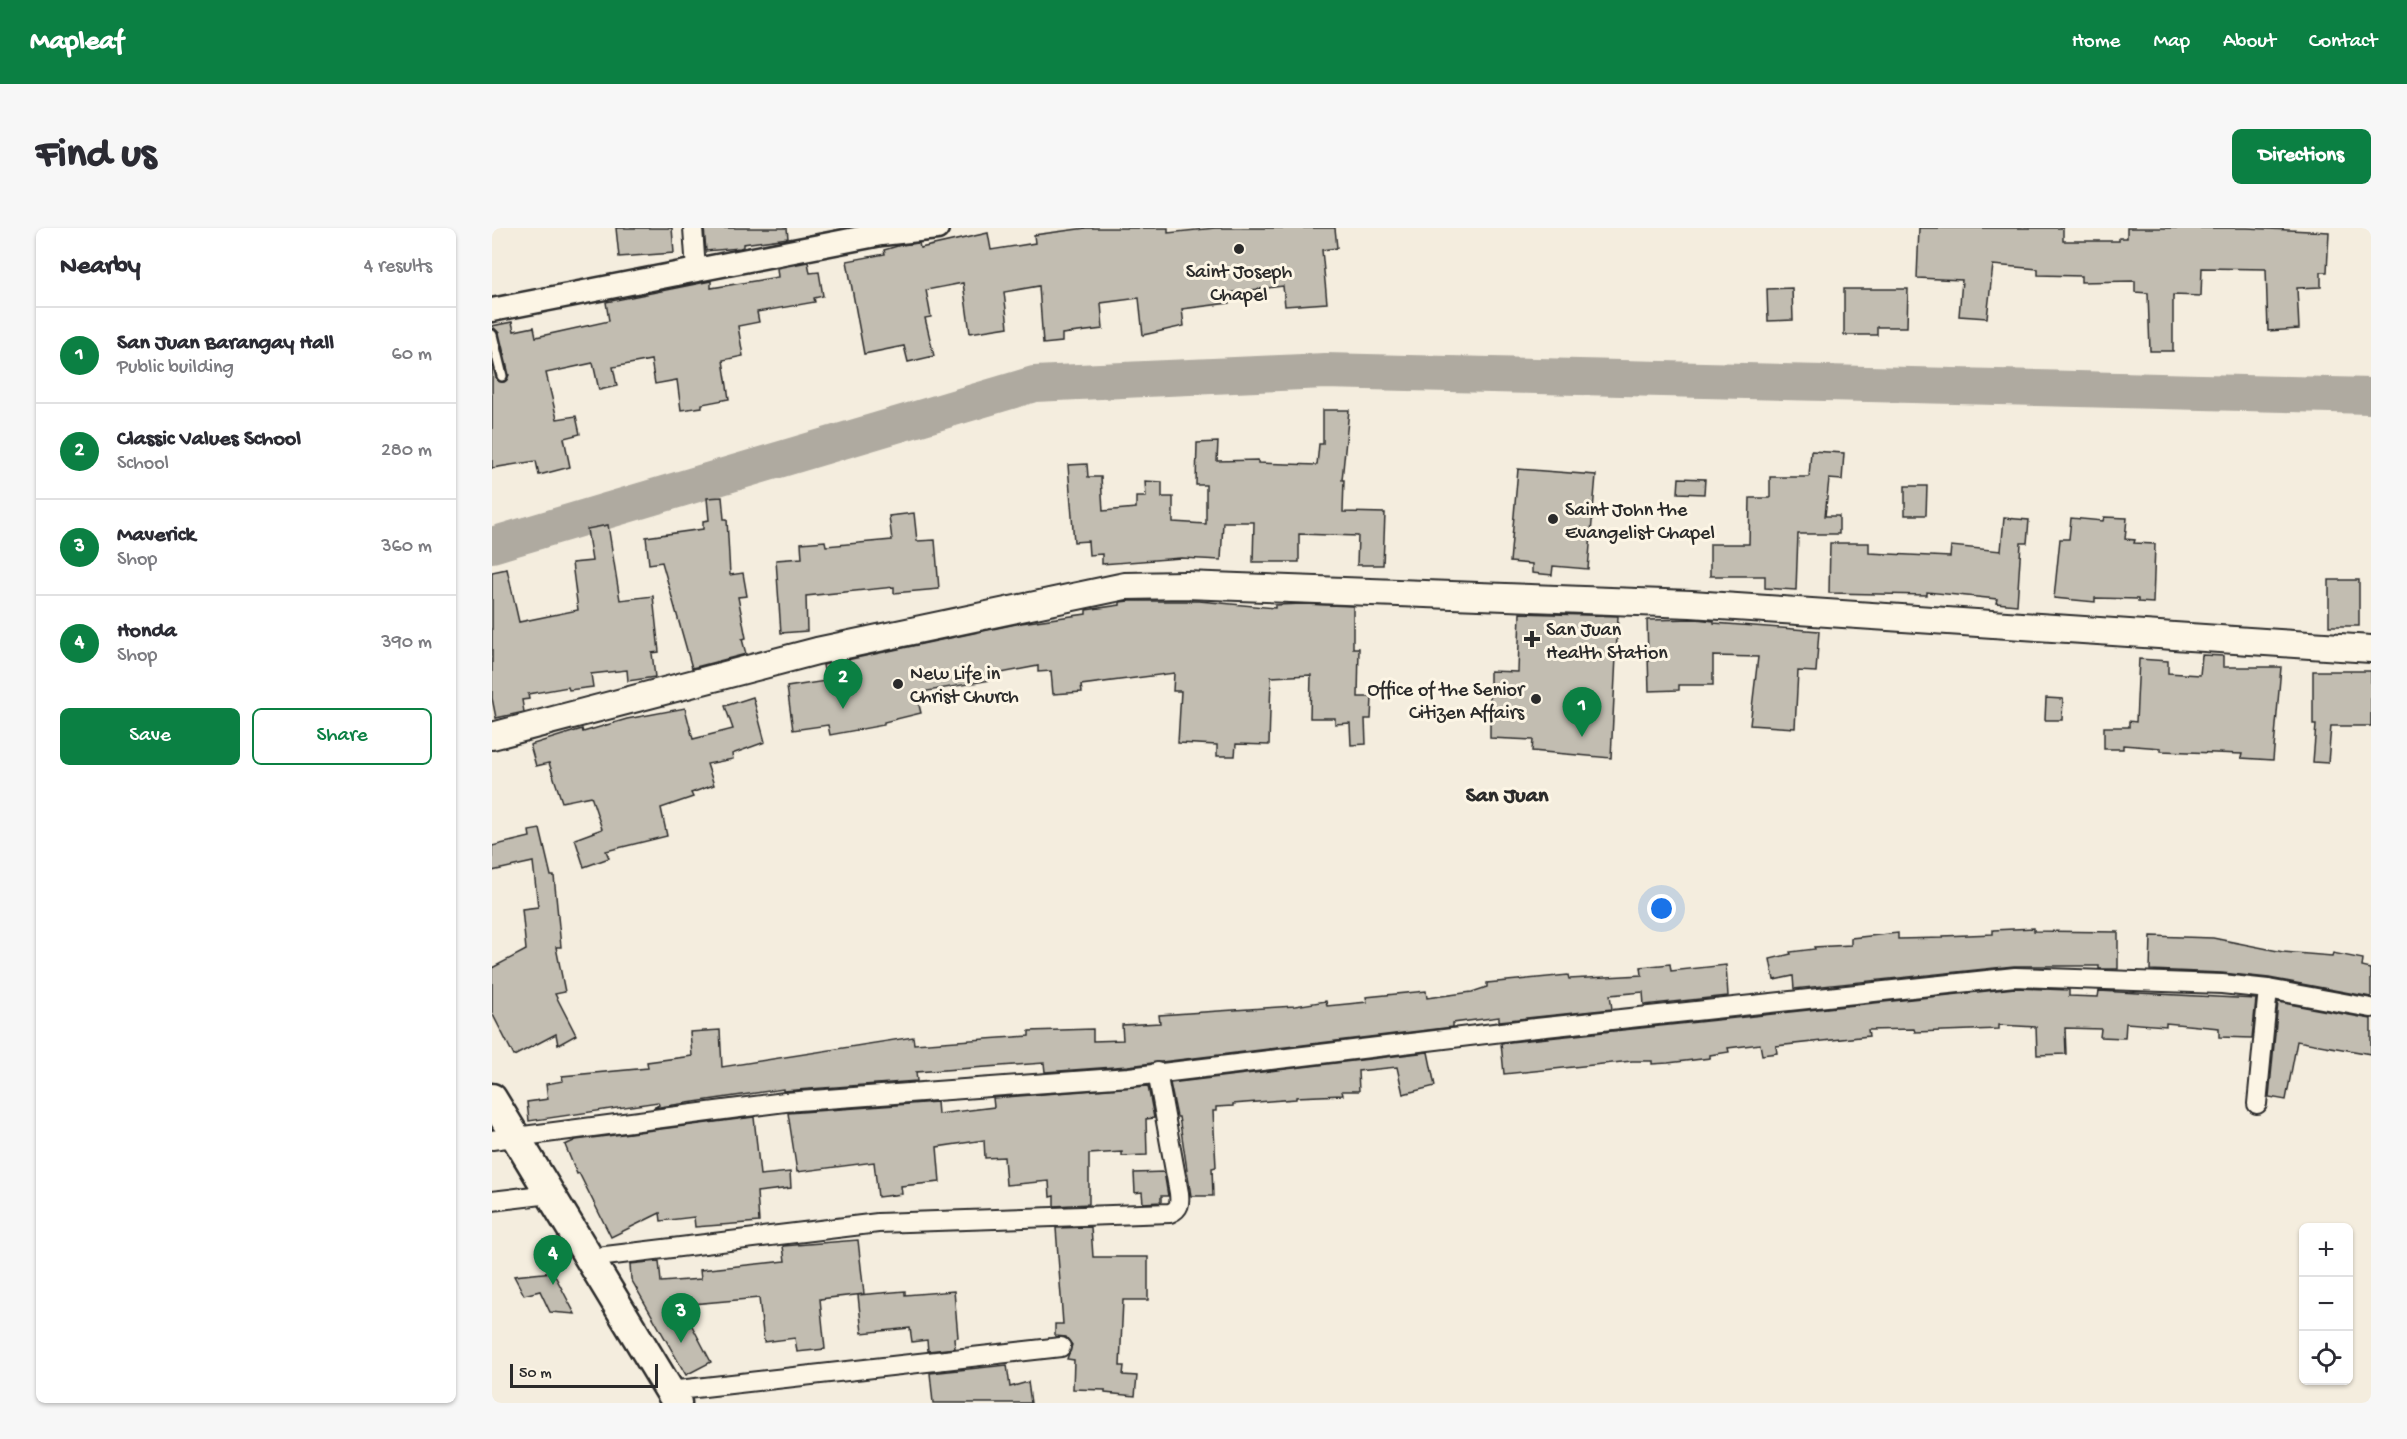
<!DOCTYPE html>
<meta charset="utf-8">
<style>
body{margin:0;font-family:"Gochi Hand",sans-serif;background:#f7f7f7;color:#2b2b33}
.controls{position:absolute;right:18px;bottom:18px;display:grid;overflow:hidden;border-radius:9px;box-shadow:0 2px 4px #0004}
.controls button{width:54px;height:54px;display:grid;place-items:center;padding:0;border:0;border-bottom:2px solid #e1e1e2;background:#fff;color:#2b2b33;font:30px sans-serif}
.scale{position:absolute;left:18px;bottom:15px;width:148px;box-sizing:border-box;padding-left:6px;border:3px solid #2b2b2b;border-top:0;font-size:16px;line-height:21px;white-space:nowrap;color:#2b2b2b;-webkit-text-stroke:4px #fcf5e5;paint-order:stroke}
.you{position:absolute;left:1170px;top:681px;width:21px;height:21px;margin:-15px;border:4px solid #fff;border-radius:50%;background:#1a73e8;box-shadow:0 0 0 9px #1a73e833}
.badge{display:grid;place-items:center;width:39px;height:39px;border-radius:50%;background:#0b8043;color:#fff;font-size:20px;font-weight:700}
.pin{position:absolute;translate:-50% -50px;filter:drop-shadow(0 2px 3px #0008)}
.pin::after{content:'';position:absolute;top:32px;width:21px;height:18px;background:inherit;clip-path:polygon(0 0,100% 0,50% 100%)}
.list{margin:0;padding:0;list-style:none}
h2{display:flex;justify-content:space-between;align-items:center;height:78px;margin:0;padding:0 24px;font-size:26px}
h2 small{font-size:20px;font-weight:400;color:#7c7c81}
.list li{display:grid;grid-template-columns:39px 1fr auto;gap:18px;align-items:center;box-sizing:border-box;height:96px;padding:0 24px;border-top:2px solid #e1e1e2}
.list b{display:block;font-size:22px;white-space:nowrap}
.list p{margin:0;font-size:20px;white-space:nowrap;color:#7c7c81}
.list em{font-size:20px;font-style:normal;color:#7c7c81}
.actions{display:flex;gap:12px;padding:18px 24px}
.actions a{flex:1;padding:14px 0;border:2px solid #0b8043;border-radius:9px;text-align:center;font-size:21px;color:#0b8043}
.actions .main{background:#0b8043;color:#fff}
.icon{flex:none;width:33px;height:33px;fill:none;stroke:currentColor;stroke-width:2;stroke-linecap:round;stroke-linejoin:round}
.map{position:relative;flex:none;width:1879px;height:1175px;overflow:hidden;border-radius:9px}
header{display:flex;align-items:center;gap:36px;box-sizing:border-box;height:84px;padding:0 30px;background:#0b8043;color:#fff}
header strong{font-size:28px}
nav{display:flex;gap:33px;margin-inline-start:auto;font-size:21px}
.intro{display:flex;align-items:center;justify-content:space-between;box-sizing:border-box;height:144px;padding:0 36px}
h1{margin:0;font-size:42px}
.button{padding:15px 27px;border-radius:9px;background:#0b8043;color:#fff;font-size:21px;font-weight:700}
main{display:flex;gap:36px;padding:0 36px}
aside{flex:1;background:#fff;border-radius:9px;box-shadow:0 2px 4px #0004}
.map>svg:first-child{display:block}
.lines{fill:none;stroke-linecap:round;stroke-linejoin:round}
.river{stroke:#afaaa0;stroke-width:36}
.building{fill:#c2bdb1;stroke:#2b2b2b;stroke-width:1.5}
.service-casing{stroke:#2b2b2b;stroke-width:14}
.minor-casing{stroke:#2b2b2b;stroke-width:22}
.tertiary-casing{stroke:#2b2b2b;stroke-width:27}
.secondary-casing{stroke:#2b2b2b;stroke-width:30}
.trunk-casing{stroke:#2b2b2b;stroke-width:33}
.service{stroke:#fcf5e5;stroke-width:9}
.minor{stroke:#fcf5e5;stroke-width:18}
.tertiary{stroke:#fcf5e5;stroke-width:22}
.secondary{stroke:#fcf5e5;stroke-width:26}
.trunk{stroke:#fcf5e5;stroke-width:28}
.poi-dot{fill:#2b2b2b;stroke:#fcf5e5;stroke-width:2}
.labels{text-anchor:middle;stroke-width:6;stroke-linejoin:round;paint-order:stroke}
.poi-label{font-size:20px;fill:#2b2b2b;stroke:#fcf5e5;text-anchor:start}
.quarter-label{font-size:22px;font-weight:bold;fill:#2b2b2b;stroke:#fcf5e5}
</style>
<header>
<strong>Mapleaf</strong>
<nav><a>Home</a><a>Map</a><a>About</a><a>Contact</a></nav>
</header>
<div class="intro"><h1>Find us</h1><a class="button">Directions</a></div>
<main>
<aside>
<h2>Nearby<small>4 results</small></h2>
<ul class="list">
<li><span class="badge">1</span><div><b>San Juan Barangay Hall</b><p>Public building</p></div><em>60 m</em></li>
<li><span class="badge">2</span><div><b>Classic Values School</b><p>School</p></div><em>280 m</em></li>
<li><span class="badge">3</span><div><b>Maverick</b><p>Shop</p></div><em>360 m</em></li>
<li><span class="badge">4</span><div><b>Honda</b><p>Shop</p></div><em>390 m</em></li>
</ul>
<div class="actions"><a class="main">Save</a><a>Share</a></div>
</aside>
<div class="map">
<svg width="1879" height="1175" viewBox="0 0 1879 1175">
<rect width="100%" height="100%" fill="#f4edde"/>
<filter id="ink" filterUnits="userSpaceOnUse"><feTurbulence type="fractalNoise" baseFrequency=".0167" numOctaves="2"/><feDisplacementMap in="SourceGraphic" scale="12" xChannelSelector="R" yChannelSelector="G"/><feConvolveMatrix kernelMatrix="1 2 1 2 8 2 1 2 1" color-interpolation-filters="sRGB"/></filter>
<g filter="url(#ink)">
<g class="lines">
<polyline class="river" points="0,317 542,156 833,143 1879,168"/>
</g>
<g class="building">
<polygon points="124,0 180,0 182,25 127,29"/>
<polygon points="212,0 295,0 296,10 251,16 251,19 248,20 214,23"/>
<polygon points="594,0 676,0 676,5 723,0 843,0 845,20 830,22 835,75 793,78 791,58 736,65 737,75 690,81 692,98 651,107 647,70 609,75 611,101 570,106 570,114 551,116 547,58 512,64 516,99 478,105 471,55 434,62 439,89 433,90 442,128 416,134 412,118 372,126 355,33 393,26 392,22 409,17 427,15 428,20 496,5 499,22 543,15 542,7"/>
<polygon points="1427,0 1571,0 1571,13 1627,13 1627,10 1635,10 1635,0 1755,0 1837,4 1835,44 1829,44 1829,59 1805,60 1807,101 1776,103 1774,41 1710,40 1709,68 1681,67 1681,123 1658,123 1656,65 1643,64 1643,53 1589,54 1589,48 1546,47 1546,41 1501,37 1495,90 1467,88 1470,52 1425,50"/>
<polygon points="316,34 318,45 327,44 331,68 322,70 323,74 265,84 267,94 246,98 251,128 231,132 237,171 210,176 210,179 189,182 185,152 163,156 159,132 121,139 125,158 107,162 101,135 54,145 65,191 84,188 88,206 72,210 78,239 47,247 44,233 0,240 0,135 6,153 12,154 17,147 7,105 0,98 20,94 22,103 42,99 44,109 117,93 114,74 219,53 219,60 286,49 285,40"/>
<polygon points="1300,60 1301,92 1276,93 1275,61"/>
<polygon points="1352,61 1416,61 1415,99 1385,99 1385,107 1352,107"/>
<polygon points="831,182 857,182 850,252 852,252 851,284 893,285 891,337 865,337 866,308 807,306 807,334 761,334 762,294 731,294 729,332 689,330 610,336 610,326 597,327 596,313 582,314 576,237 595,236 596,249 609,249 611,283 644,280 644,269 654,269 653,253 670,254 670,269 681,269 681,294 714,296 714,257 704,257 705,215 726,214 725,233 766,232 766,235 825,237 827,216 831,216"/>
<polygon points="1319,223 1352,225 1350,252 1337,251 1333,288 1347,288 1347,306 1306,306 1304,362 1273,360 1273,348 1218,348 1218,316 1257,316 1258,270 1278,270 1278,249 1317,249"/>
<polygon points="1026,241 1104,247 1096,341 1061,338 1060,347 1040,345 1040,336 1018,334"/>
<polygon points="1187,250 1213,251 1212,266 1186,265"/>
<polygon points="1413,258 1435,258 1434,287 1413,287"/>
<polygon points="230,269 232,291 235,291 238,347 251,345 255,368 246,369 254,410 250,411 254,426 200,440 170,334 157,336 154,309 211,301 211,293 217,292 215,270"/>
<polygon points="422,285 425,313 443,312 447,361 402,365 402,359 314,368 315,403 289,405 284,332 310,330 309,315 333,313 334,318 400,312 397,288"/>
<polygon points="1612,289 1635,290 1633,311 1643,312 1642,315 1663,316 1661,375 1646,374 1646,371 1603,370 1603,374 1562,370 1568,311 1577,311 1579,290 1611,293"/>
<polygon points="1512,290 1537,292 1535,315 1529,315 1525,377 1504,375 1505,371 1435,364 1435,367 1337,365 1338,315 1377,315 1377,325 1458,329 1459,318 1509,323"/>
<polygon points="116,297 128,372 161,368 167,424 160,425 163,449 136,453 135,442 99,446 101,459 77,462 76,459 36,466 37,471 30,472 32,484 4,490 0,470 0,344 15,341 27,394 86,382 80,335 100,333 95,301"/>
<rect x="1837" y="352" width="30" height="46"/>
<polygon points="637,373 707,373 783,380 783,377 811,376 861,378 861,420 867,420 866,469 880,469 879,491 873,491 874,516 859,517 858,495 843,496 843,490 818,490 819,447 779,449 777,517 744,516 743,528 725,528 725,517 686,515 689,463 681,463 682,445 589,457 590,464 561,466 559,443 546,444 546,438 498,447 499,452 424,465 429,485 392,494 392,497 338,507 336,497 301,502 295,459 334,453 331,437 529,395 594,386 594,382 628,377 628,374"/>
<polygon points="1028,385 1126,388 1119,530 1040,523 1041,512 998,510 998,443 1026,444"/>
<polygon points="1204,391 1222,393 1222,395 1327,403 1324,444 1306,443 1303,500 1258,497 1266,429 1221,428 1221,457 1187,457 1187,462 1157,463 1155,392"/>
<polygon points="1710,427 1731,428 1731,439 1789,439 1781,532 1749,530 1750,526 1669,523 1669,520 1631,517 1631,521 1612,521 1612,499 1637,499 1637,493 1644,494 1647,431 1676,433 1676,445 1708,447"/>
<polygon points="1821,443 1879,443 1879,498 1839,498 1836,535 1821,534 1824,497 1821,497"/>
<polygon points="261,469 273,514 240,526 241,531 215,536 222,557 199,565 201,569 169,580 175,608 114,623 117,630 92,639 83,611 110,601 99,568 70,574 57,535 44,538 38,517 90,501 91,504 135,491 193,480 201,511 241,501 233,478"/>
<polygon points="1554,470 1571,471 1570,492 1553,492"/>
<polygon points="48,601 59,648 62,648 69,719 64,719 73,764 63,766 84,807 66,817 64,806 22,828 0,785 0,740 34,722 30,681 46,679 41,634 0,643 0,618 38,609 37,603"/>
<polygon points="1542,700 1542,703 1626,704 1626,741 1607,741 1607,738 1522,738 1302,761 1301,748 1282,752 1278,731 1299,726 1298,724 1323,721 1322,719 1359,717 1359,710 1406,705 1406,711 1451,710 1451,708 1501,706 1501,702"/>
<polygon points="1659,708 1721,710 1791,724 1840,728 1841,725 1871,731 1870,739 1879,741 1879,769 1777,750 1730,745 1658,742"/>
<polygon points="1178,736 1179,743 1234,737 1236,768 1152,777 1151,764 1118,767 1120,781 1007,793 1007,789 961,795 961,799 636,838 553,844 552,835 424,844 425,853 291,863 291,861 161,880 167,877 166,874 37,893 35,874 56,871 54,856 71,853 70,848 156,840 155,834 200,828 198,804 228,802 230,839 421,809 422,816 537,808 537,803 601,801 601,813 631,812 630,797 668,795 667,787 803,778 834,773 835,778 875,774 874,769 934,763 935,770 980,764 995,759 995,755 1076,747 1077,751 1150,747 1149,739"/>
<polygon points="1523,760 1577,762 1577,768 1606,769 1607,763 1764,771 1760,810 1727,809 1727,800 1674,795 1674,798 1634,795 1633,810 1608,809 1609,801 1573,800 1574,826 1545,827 1544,799 1507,797 1507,801 1423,804 1422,801 1376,802 1377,808 1284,818 1285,825 1270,827 1268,816 1236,820 1237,824 1218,827 1218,830 1176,835 1160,836 1160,833 1140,833 1012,846 1009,815"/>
<polygon points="1786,774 1879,791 1879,826 1805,813 1794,872 1777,869"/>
<polygon points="936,824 943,858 911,866 905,839 866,843 867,863 850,863 851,867 804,869 804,871 741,876 741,878 724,879 724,883 721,883 724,939 720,940 721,968 699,968 687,889 685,889 678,855"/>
<polygon points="656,858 662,890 654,891 655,927 630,928 630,924 597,926 597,976 562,978 562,968 558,969 557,953 514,957 512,929 493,930 492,912 445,919 448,954 409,958 410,966 386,969 382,934 305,944 296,885 445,874 446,886 502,879 501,870"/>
<polygon points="262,889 268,947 298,944 299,960 265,964 267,994 203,999 202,989 169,993 168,985 119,1009 87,945 85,946 73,917 84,912"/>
<polygon points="672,944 676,968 669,968 669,974 651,975 650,964 643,965 642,945"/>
<polygon points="599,999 601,1029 656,1029 656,1072 631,1072 628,1138 632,1138 631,1147 645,1148 643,1168 613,1165 613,1162 581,1161 582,1132 575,1131 580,1117 574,1109 563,1108 563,1096 571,1096 564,1000"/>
<polygon points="366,1012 372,1066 328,1071 333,1121 305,1124 303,1110 272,1114 267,1070 189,1077 219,1134 194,1147 139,1051 138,1036 167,1033 169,1054 209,1051 208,1042 293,1033 291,1018"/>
<polygon points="61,1044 83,1086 58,1084 48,1063 32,1067 22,1048"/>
<polygon points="413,1063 413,1067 462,1063 466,1109 462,1110 463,1120 436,1123 435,1112 420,1114 418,1100 370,1105 366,1067"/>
<polygon points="515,1137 518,1159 536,1154 539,1175 441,1175 438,1145"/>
</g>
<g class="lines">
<g class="service-casing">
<polyline id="service" points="0,107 10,148"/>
</g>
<g class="minor-casing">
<g id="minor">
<polyline points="201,0 204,42"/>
<polyline points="1765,876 1776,761"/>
<polyline points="0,912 293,874 637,849 1035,801 1523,749 1730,756 1776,761 1879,780"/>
<polyline points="0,973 58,966"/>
<path d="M97,1030L386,995L678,985C688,981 688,975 687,965L665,844"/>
<polyline points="177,1163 569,1119"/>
</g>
</g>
<g class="tertiary-casing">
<polyline id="tertiary" points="0,82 389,6 445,0"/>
</g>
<g class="secondary-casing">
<polyline id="secondary" points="0,508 325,423 633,358 693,357 1199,376 1879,421"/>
</g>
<g class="trunk-casing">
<polyline id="trunk" points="0,870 185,1175"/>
</g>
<use href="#service" class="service"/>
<use href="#minor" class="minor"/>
<use href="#tertiary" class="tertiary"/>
<use href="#secondary" class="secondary"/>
<use href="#trunk" class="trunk"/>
</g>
</g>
<g class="poi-dot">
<circle cx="747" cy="21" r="6"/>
<circle cx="1061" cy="291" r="6"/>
<path d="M1037 402h6v6h6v6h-6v6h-6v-6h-6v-6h6z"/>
<circle cx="406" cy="456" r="6"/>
<circle cx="1044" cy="471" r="6"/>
</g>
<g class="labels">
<g class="poi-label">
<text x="747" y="49" text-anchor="middle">Saint Joseph<tspan x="747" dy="23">Chapel</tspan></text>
<text x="1073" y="287">Saint John the<tspan x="1073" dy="23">Evangelist Chapel</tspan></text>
<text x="1054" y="407">San Juan<tspan x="1054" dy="23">Health Station</tspan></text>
<text x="418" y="451">New Life in<tspan x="418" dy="23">Christ Church</tspan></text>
<text x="1032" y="467" text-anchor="end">Office of the Senior<tspan x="1032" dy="23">Citizen Affairs</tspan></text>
</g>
<g class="quarter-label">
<text x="1015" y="573">San Juan</text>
</g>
</g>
</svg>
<div class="controls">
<button>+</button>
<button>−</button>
<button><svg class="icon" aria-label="locate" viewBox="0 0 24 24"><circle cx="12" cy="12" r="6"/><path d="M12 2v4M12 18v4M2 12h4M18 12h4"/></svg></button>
</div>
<div class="scale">50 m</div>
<div class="you"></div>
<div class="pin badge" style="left:1090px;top:509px">1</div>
<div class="pin badge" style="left:351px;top:481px">2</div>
<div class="pin badge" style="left:189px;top:1115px">3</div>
<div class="pin badge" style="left:61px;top:1057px">4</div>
</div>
</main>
